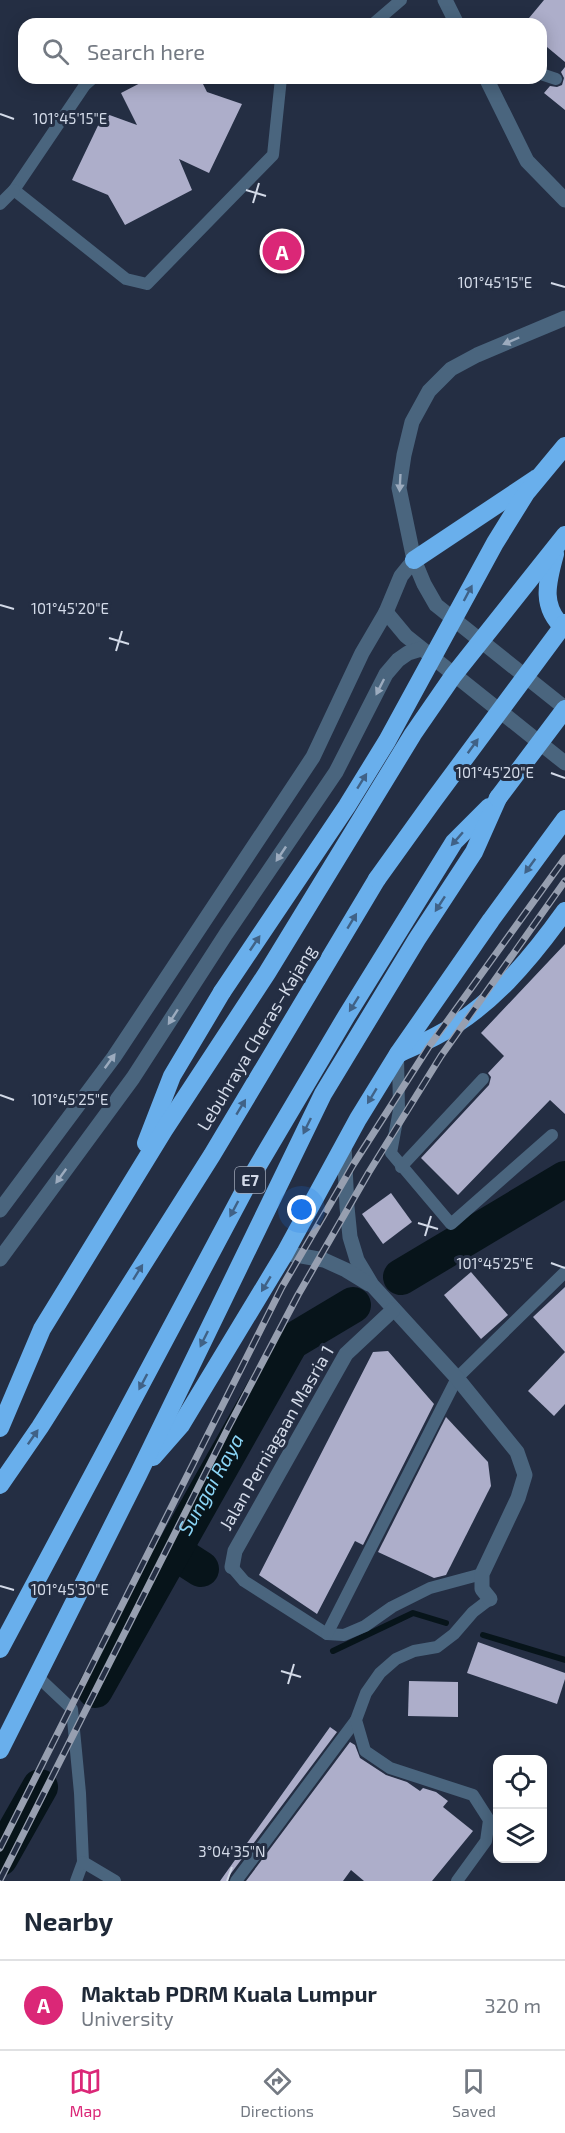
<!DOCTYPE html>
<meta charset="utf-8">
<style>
body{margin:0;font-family:"Exo 2",sans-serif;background:#f6f6f7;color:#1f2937}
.controls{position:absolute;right:18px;bottom:18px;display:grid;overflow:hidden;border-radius:12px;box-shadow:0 3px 15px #0003}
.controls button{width:54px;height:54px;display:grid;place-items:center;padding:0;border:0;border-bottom:2px solid #e0e1e3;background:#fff;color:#1f2937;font:30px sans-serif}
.you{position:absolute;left:302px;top:1210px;width:21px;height:21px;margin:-15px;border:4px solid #fff;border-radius:50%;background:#1a73e8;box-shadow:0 0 0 9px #1a73e833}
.badge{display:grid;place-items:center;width:39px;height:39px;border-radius:50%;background:#db2777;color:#fff;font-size:20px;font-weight:700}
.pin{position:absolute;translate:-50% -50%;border:3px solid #fff;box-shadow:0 2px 6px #0006}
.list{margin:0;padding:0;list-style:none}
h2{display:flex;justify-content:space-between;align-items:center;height:78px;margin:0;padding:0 24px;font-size:26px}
h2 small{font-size:20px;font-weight:400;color:#747a83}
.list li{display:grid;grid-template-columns:39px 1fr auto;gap:18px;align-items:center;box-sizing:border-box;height:90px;padding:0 24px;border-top:2px solid #e0e1e3}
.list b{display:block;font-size:22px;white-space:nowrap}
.list p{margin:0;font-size:20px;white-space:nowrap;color:#747a83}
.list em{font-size:20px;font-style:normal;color:#747a83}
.icon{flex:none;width:33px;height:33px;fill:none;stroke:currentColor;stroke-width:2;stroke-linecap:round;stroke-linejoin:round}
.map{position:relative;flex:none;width:565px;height:1881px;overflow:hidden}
.search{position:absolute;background:#fff;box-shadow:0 3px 15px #0003;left:18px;right:18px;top:18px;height:66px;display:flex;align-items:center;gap:15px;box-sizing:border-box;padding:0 21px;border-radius:18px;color:#747a83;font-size:22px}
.sheet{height:168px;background:#fff}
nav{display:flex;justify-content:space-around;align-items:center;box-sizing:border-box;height:84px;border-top:2px solid #e0e1e3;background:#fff;font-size:16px;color:#747a83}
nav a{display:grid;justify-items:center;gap:3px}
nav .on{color:#db2777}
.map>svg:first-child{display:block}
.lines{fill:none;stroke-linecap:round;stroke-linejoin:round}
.stream{stroke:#07141a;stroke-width:6}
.river{stroke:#07141a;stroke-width:36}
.building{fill:#adaeca}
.service{stroke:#4a657e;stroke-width:12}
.minor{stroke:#4a657e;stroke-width:15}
.tertiary{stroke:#4a657e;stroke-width:15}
.motorway{stroke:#69afec;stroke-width:18}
.rail-casing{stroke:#979fb0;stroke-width:7}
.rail{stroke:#242e43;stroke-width:4.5;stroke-dasharray:14;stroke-linecap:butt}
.motorway-bridge{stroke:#69afec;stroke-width:18}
.oneway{fill:#9cabbe}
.oneway2{fill:#406287}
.ticks{fill:none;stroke:#d3dae8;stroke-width:2}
.labels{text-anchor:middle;stroke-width:6;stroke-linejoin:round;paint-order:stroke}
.shield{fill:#242e43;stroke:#9ea6b6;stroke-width:1.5}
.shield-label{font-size:16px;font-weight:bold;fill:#d3dae8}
.street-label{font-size:18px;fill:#d3dae8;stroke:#242e43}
.water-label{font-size:20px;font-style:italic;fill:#8bd5f6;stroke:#242e43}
.ticks-label{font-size:15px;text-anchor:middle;fill:#d3dae8;stroke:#242e43;stroke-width:6;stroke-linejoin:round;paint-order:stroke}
</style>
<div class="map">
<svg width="565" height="1881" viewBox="0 0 565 1881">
<rect width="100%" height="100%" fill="#242e43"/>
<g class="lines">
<g class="stream">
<polyline points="483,1635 565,1660"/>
<polyline points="333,1651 413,1613 446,1623"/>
</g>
<g class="river">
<polyline points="401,1277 565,1179"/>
<polyline points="173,1551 201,1569"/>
<path id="s1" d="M95,1690L291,1342L353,1305"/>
<polyline points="0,1858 40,1787"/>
</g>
</g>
<g class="building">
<polygon points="544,0 565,0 565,62 541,42 541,24 524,24"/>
<polygon points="565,67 565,110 544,93 550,86 557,87 562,85 564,78 561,72"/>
<polygon points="150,78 200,78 207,92 242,104 209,173 179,159 192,190 125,225 108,195 72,180 104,113 137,125 121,93"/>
<polygon points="565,944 565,1114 550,1100 458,1195 421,1158 489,1085 491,1077 488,1073 504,1056 481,1033"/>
<polygon points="391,1193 412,1222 383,1244 362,1214"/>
<polygon points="471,1272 508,1315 481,1339 444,1295"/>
<polygon points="565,1287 565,1352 533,1317"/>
<polygon points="388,1351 434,1404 363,1545 355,1541 317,1614 259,1575 373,1352"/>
<polygon points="565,1352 565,1404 554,1416 528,1391"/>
<polygon points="446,1417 488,1462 491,1486 446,1575 434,1578 378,1552"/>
<polygon points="478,1642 565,1673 565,1679 557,1704 467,1673"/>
<polygon points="409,1681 458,1682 458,1717 408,1716"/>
<polygon points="330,1727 337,1732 229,1876 228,1881 220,1881"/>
<polygon points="350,1742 355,1745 360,1758 386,1775 407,1782 420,1791 423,1788 436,1792 448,1801 443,1807 473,1831 432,1881 364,1881 351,1870 343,1881 246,1881"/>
</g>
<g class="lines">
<g class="service">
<polyline points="373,24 401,0"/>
<polyline points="541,74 556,79"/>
<polyline points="93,78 85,85 14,190 126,279 147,284 273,155 281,78"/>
<polyline points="0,204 14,190"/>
<polyline points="398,1056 399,1110 391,1153 451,1224 552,1135"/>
<polyline points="401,1167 483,1079"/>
<polyline points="232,1567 244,1581 327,1634 344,1635 365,1626 392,1607 430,1588 482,1574"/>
<polyline points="327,1634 457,1378 565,1272"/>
<polyline points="38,1677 72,1709 80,1793 83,1862 76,1881"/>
<polyline points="83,1862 115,1881"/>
<polyline points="236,1881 356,1720"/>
<polyline points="457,1881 486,1841 489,1820 473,1795 390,1768 365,1751 356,1720 366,1693 380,1673 396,1659 414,1651 437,1647 454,1634 473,1612 490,1599"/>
</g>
<g class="minor">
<polyline points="445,0 457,24"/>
<polyline points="486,78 527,161 565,200"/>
<polyline points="414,560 399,488 404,455 412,422 429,391 451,369 477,355 565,318"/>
<polyline points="344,1145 347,1207 350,1237 357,1260 372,1285 457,1378 517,1452 525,1475 518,1498 482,1574 482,1589 490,1599"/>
<polyline points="285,1253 324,1260 346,1270 369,1284"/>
<polyline points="232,1567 235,1551 346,1354 393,1310"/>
</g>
<g class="tertiary">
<polyline points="386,612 406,636 565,763"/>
<polyline points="0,1210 114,1057 313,757 362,653 386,612 401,576 414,560 424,584 436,605 565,708"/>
<polyline points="0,1259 133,1078 226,934 336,772 386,674 398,660 408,653 421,649"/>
</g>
<g class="motorway">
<path d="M555,554C547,583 540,607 565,629"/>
<polyline points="414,560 537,478"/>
<path d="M398,1054C410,1048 423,1043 436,1036C490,1008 530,960 565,911"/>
<polyline points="146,1143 172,1076 222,992"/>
<polyline points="0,1428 42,1329 164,1130 267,973 413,734 453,676 565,535"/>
<polyline points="153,1457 181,1425 285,1253 358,1119 398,1054 491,920 565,819"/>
<polyline points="0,1485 40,1427 212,1155 377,879"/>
<polyline points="0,1649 253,1174 347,1015 454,842 489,807"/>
<polyline points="0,1750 138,1475 323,1094 417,939 474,852 498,798"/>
</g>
<g class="rail-casing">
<g id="rail">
<polyline points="0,1848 282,1287 353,1165 428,1048 565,858"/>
<polyline points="0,1880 229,1426 298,1295 369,1172 441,1056 565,881"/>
</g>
</g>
<use href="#rail" class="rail"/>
<g class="motorway-bridge">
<polyline points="498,798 565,709"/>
<polyline points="377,879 433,801 565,623"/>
<polyline points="222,992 347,806 387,741 495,543 526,493 565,446"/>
</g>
</g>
<defs><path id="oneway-solid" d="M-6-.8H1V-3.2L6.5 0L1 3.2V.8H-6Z" transform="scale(1.5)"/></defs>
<g class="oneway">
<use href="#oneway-solid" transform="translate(511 341) rotate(157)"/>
<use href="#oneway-solid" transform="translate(400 483) rotate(93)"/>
<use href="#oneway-solid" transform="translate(380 687) rotate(117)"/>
<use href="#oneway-solid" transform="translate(281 854) rotate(124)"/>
<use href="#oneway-solid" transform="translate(173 1017) rotate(123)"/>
<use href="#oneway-solid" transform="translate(110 1061) rotate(-54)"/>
<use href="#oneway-solid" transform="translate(61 1176) rotate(126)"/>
</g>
<g class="oneway2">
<use href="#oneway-solid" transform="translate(468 593) rotate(-62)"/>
<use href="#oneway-solid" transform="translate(473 746) rotate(-54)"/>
<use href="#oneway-solid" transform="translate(362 781) rotate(-58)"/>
<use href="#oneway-solid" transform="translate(457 839) rotate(131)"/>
<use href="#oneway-solid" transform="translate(530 866) rotate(126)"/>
<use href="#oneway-solid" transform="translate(440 904) rotate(123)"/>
<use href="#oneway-solid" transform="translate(352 921) rotate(-59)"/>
<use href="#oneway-solid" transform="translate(255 943) rotate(-56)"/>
<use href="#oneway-solid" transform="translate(354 1004) rotate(122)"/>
<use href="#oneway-solid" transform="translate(372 1096) rotate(121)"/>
<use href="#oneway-solid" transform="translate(241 1107) rotate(-59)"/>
<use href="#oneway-solid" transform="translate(307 1126) rotate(116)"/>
<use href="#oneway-solid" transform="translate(234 1209) rotate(118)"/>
<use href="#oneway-solid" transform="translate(138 1272) rotate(-58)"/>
<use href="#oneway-solid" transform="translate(266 1284) rotate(121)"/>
<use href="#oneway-solid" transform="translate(204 1339) rotate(116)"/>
<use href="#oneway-solid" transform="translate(143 1382) rotate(118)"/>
<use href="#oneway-solid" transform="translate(33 1437) rotate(-55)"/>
</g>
<path class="ticks" d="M0,114L14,119M246,190L266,196M253,203L259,183M551,283L565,287M0,605L14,609M109,638L129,644M116,651L122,631M551,773L565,778M0,1095L14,1100M418,1223L438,1229M425,1236L431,1216M551,1263L565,1268M0,1586L14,1590M281,1671L301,1677M288,1684L294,1664M227,1881L232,1867"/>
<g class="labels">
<rect class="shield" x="235" y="1167" width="30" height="26" rx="4.5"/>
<g class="shield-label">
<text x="250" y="1186">E7</text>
</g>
<g class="street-label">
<text transform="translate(257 1038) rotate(-59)" y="6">Lebuhraya Cheras–Kajang</text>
<text transform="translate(277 1438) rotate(-60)" y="6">Jalan Perniagaan Masria 1</text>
</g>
<g class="water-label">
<text dy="7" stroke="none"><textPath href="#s1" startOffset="236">Sungai Raya</textPath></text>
</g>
</g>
<g class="ticks-label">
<text x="70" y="124">101°45'15"E</text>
<text x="495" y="288">101°45'15"E</text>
<text x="70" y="614">101°45'20"E</text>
<text x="495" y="778">101°45'20"E</text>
<text x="70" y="1105">101°45'25"E</text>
<text x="495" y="1269">101°45'25"E</text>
<text x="70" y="1595">101°45'30"E</text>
<text x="232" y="1857">3°04'35"N</text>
</g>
</svg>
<div class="controls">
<button><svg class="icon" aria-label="locate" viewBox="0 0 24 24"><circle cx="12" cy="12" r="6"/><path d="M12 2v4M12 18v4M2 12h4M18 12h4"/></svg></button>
<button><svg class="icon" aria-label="layers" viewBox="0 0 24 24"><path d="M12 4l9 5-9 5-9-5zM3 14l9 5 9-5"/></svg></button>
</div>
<div class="you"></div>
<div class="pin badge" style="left:282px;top:251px">A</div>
<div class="search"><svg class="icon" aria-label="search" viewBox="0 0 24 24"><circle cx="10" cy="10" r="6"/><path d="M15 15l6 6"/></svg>Search here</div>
</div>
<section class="sheet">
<h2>Nearby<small></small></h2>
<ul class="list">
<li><span class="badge">A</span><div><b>Maktab PDRM Kuala Lumpur</b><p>University</p></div><em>320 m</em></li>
</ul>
</section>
<nav>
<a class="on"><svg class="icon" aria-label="map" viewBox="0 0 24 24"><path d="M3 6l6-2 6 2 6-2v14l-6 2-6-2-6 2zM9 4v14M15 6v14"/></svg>Map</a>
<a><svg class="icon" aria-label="directions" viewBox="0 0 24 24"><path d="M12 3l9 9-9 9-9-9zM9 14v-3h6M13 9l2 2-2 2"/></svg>Directions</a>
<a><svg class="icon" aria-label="saved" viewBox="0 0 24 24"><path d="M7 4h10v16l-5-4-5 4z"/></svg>Saved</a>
</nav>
